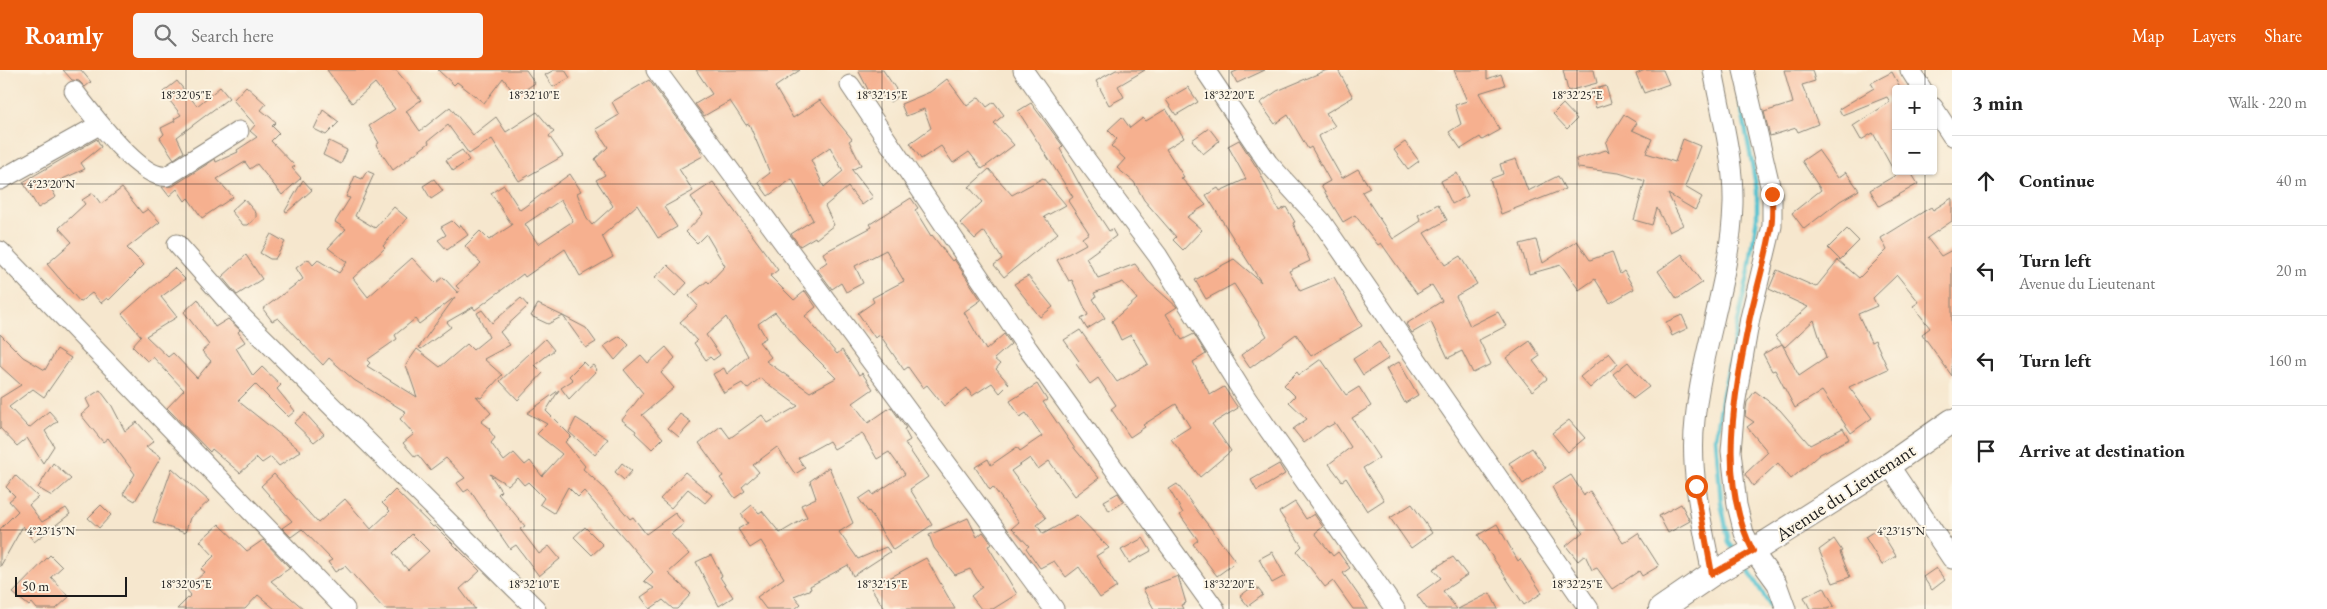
<!DOCTYPE html>
<meta charset="utf-8">
<style>
body{margin:0;font-family:"EB Garamond",serif;background:#f6f6f6;color:#222}
.controls{position:absolute;right:15px;top:15px;display:grid;overflow:hidden;border-radius:5px;box-shadow:0 1px 4px #0004}
.controls button{width:45px;height:45px;display:grid;place-items:center;padding:0;border:0;border-bottom:1px solid #e0e0e0;background:#fff;color:#222;font:25px sans-serif}
.scale{position:absolute;left:15px;bottom:12px;width:112px;box-sizing:border-box;padding-left:5px;border:2px solid #1c1c1c;border-top:0;font-size:14px;line-height:18px;white-space:nowrap;color:#1c1c1c;-webkit-text-stroke:4px #fcf5e5;paint-order:stroke}
.stop{position:absolute;width:15px;height:15px;margin:-11px;border:4px solid #ea580c;border-radius:50%;background:#fff}
.stop.end{background:#ea580c;border-color:#fff;box-shadow:0 1px 5px #0008}
.list{margin:0;padding:0;list-style:none}
h2{display:flex;justify-content:space-between;align-items:center;height:65px;margin:0;padding:0 20px;font-size:21px}
h2 small{font-size:16px;font-weight:400;color:#767676}
.list li{display:grid;grid-template-columns:32px 1fr auto;gap:15px;align-items:center;box-sizing:border-box;height:90px;padding:0 20px;border-top:1px solid #e0e0e0}
.list b{display:block;font-size:19px;white-space:nowrap}
.list p{margin:0;font-size:16px;white-space:nowrap;color:#767676}
.list em{font-size:16px;font-style:normal;color:#767676}
.icon{flex:none;width:28px;height:28px;fill:none;stroke:currentColor;stroke-width:2;stroke-linecap:round;stroke-linejoin:round}
.map{position:relative;flex:none;width:1952px;height:539px;overflow:hidden}
header{display:flex;align-items:center;gap:30px;box-sizing:border-box;height:70px;padding:0 25px;background:#ea580c;color:#fff}
header strong{font-size:24px}
nav{display:flex;gap:28px;margin-inline-start:auto;font-size:18px}
.search{width:350px;height:45px;background:#f6f6f6;display:flex;align-items:center;gap:12px;box-sizing:border-box;padding:0 18px;border-radius:5px;color:#767676;font-size:19px}
main{display:flex}
aside{flex:1;background:#fff}
.map>svg:first-child{display:block}
.lines{fill:none;stroke-linecap:round;stroke-linejoin:round}
.stream{stroke:#57c3d0;stroke-width:4.5}
.building{fill:#f6b08f;fill-rule:evenodd}
.minor-casing{stroke:#898275;stroke-width:21}
.major-casing{stroke:#898275;stroke-width:26}
.minor{stroke:#fff;stroke-width:19}
.major{stroke:#fff;stroke-width:24}
.route{stroke:#ea580c;stroke-width:6}
.ticks{fill:none;stroke:#1c1c1c;stroke-width:1;stroke-opacity:0.45}
.labels{text-anchor:middle;stroke-width:4;stroke-linejoin:round;paint-order:stroke}
.street-label{font-size:19px;fill:#1c1c1c;stroke:#fcf5e5}
.ticks-label{font-size:12px;text-anchor:middle;fill:#1c1c1c;stroke:#fcf5e5;stroke-width:4;stroke-linejoin:round;paint-order:stroke}
</style>
<header>
<strong>Roamly</strong>
<div class="search"><svg class="icon" aria-label="search" viewBox="0 0 24 24"><circle cx="10" cy="10" r="6"/><path d="M15 15l6 6"/></svg>Search here</div>
<nav><a>Map</a><a>Layers</a><a>Share</a></nav>
</header>
<main>
<div class="map">
<svg width="1952" height="539" viewBox="0 0 1952 539">
<rect width="100%" height="100%" fill="#fcf5e5"/>
<filter id="ink" filterUnits="userSpaceOnUse"><feTurbulence type="fractalNoise" baseFrequency=".02" numOctaves="2"/><feDisplacementMap in="SourceGraphic" scale="10" xChannelSelector="R" yChannelSelector="G"/><feConvolveMatrix kernelMatrix="1 2 1 2 8 2 1 2 1" color-interpolation-filters="sRGB"/></filter>
<filter id="wash" filterUnits="userSpaceOnUse"><feTurbulence type="fractalNoise" baseFrequency=".0096" numOctaves="4" result="noise"/><feDisplacementMap in="SourceGraphic" scale="20" xChannelSelector="R" yChannelSelector="G"/><feGaussianBlur stdDeviation="1.12" result="paint"/><feColorMatrix in="noise" values="0 0 0 0 0 0 0 0 0 0 0 0 0 0 0 0 0 1.4 0 .05"/><feComposite in="paint" operator="in"/></filter>
<g filter="url(#wash)">
<rect width="100%" height="100%" fill="#f6e7ce"/>
<g class="lines">
<g class="stream">
<polyline points="1736,482 1729,473 1721,432 1716,368 1723,324 1749,200 1757,147 1757,120 1739,24"/>
<polyline points="1745,494 1772,539"/>
</g>
</g>
<g id="blocks">
<g class="building">
<polygon points="63,0 81,0 91,12 85,17 79,11 72,10"/>
<polygon points="327,0 396,0 421,30 406,41 420,61 450,37 473,65 496,47 506,62 537,42 554,62 549,66 563,86 519,111 492,69 469,84 448,55 428,71 429,73 393,100 376,75 379,73 369,56 395,39 375,13 352,33"/>
<polygon points="438,0 526,0 535,13 516,26 503,8 484,33 457,12 454,15"/>
<polygon points="554,0 565,0 570,8 553,17 545,5"/>
<path d="M696,0H800L775,17L793,48L820,30L852,69L849,71L861,95L852,100L873,127L862,135L848,117L825,136L834,155L816,169L815,167L800,176L791,164L813,150L792,109L768,126L758,112L770,103L749,54L746,55L730,31L704,46L695,34L712,24ZM830,77L843,101L824,117L811,90Z"/>
<polygon points="858,0 883,0 900,25 890,32 886,25 874,31"/>
<polygon points="1116,0 1145,0 1118,16 1124,27 1109,35 1096,11"/>
<polygon points="1239,0 1265,0 1237,13 1232,3"/>
<polygon points="1327,0 1338,0 1353,27 1326,43 1335,56 1319,66 1321,71 1342,108 1358,99 1370,118 1362,122 1393,169 1421,151 1418,145 1438,134 1447,150 1424,163 1445,195 1460,186 1477,214 1456,226 1470,256 1498,242 1506,256 1479,270 1491,294 1473,303 1462,281 1448,288 1431,252 1412,263 1406,254 1442,231 1432,215 1417,224 1381,173 1378,175 1355,145 1343,152 1321,116 1330,111 1311,77 1308,79 1288,45 1275,54 1260,33 1277,21"/>
<polygon points="1454,0 1487,0 1487,9 1501,4 1505,15 1479,23 1500,60 1482,70 1480,67 1461,79 1449,62 1461,54 1455,35 1467,31"/>
<polygon points="1563,0 1594,0 1597,13 1568,21"/>
<polygon points="1645,0 1663,0 1669,14 1644,23 1636,4"/>
<polygon points="1784,0 1812,0 1815,11 1802,15 1818,54 1798,62 1796,58 1770,66 1764,42 1793,33"/>
<polygon points="1892,2 1901,19 1896,19 1896,101 1910,101 1918,114 1879,136 1870,120 1896,105 1873,63 1861,70 1853,56 1890,32 1887,27 1842,45 1839,39 1874,18 1871,13"/>
<polygon points="947,9 967,36 979,27 987,37 994,32 1004,45 994,53 1014,75 982,99 969,82 953,93 941,76 921,89 910,73 931,58 924,39 906,46 901,34 930,22"/>
<path d="M649,10L699,77L703,86L679,99L693,121L664,137L677,157L658,168L637,135L602,166L613,187L580,206L565,179L525,207L523,204L475,240L473,237L447,252L451,257L421,279L419,277L455,227L419,254L415,249L395,265L397,269L367,290L370,293L367,296L417,327L406,295L417,279L440,297L467,274L473,280L489,267L477,243L482,240L492,253L521,228L528,236L500,262L510,275L484,289L502,305L481,328L476,326L491,343L481,352L490,359L489,360L495,368L491,373L504,391L514,383L525,395L530,391L542,406L562,384L537,364L547,354L527,343L559,320L546,341L571,366L565,372L585,396L583,399L602,416L630,449L633,447L646,464L675,443L684,454L671,464L689,484L668,503L691,524L677,539H673L663,530L650,539L641,527L654,518L644,511L653,502L584,421L578,427L568,417L554,443L540,434L544,428L528,412L524,415L517,407L508,415L490,404L501,421L498,424L525,456L520,459L539,484L549,476L560,489L539,506L516,475L510,479L469,419L464,422L457,413L465,408L446,388L430,400L418,385L415,387L403,373L414,364L400,349L406,342L354,310L329,288L323,295L278,248L272,251L263,239L303,209L296,198L308,189L313,195L318,190L339,203L347,192L328,178L346,159L335,152L350,128L346,127L355,106L362,109L367,101L374,104L355,146L375,158L394,137L407,148L383,176L385,178L353,208L368,227L412,188L436,213L443,207L458,223L460,220L456,216L481,193L465,176L480,161L489,170L512,155L491,123L504,115L520,140L570,104L581,121L577,123L587,149L592,155L613,136L596,110L605,105L595,89L608,77L596,59L619,45L612,32ZM561,130L573,151L538,174L525,154Z"/>
<polygon points="177,11 197,36 220,17 229,28 177,67 184,82 174,89 160,68 164,64 161,58 175,51 174,49 181,45 163,22"/>
<polygon points="246,16 266,34 261,40 276,52 272,56 279,63 271,71 295,96 292,98 301,108 282,125 257,94 250,99 245,92 217,109 233,127 202,148 188,128 185,131 177,119 169,126 162,117 173,116 215,89 216,92 238,82 237,80 257,67 250,61 255,55 233,30"/>
<polygon points="1606,16 1611,33 1596,38 1591,20"/>
<polygon points="1188,17 1198,32 1176,45 1166,30"/>
<polygon points="1031,33 1063,76 1060,79 1086,126 1109,161 1112,159 1116,166 1086,188 1098,208 1135,194 1148,211 1177,237 1166,244 1182,270 1194,264 1206,284 1193,292 1210,325 1224,317 1238,338 1212,354 1231,381 1200,407 1171,369 1190,357 1176,334 1143,355 1145,357 1130,367 1111,339 1116,335 1098,308 1090,314 1076,294 1079,291 1064,270 1080,260 1117,312 1148,294 1131,265 1121,270 1112,251 1137,229 1123,212 1094,223 1096,227 1093,229 1105,248 1087,259 1081,249 1088,245 1072,210 1069,211 1057,190 1086,174 1082,168 1089,163 1068,131 1073,127 1018,41"/>
<polygon points="1563,34 1577,49 1567,59 1553,44"/>
<polygon points="1166,39 1184,68 1166,79 1184,107 1181,108 1206,135 1187,147 1202,160 1183,180 1173,170 1176,167 1144,130 1134,112 1117,98 1125,89 1111,76 1117,69 1108,60 1122,47 1130,58 1143,48 1146,51"/>
<polygon points="323,40 339,52 326,65 314,59"/>
<polygon points="1624,45 1637,53 1632,60 1652,69 1646,83 1675,92 1683,69 1700,76 1685,117 1702,127 1695,140 1668,124 1683,155 1669,162 1657,138 1652,155 1634,150 1645,111 1619,103 1578,98 1576,89 1606,80 1609,83 1606,73"/>
<polygon points="1209,58 1219,71 1203,84 1192,70"/>
<polygon points="97,69 101,77 81,93 85,99 49,115 56,127 38,138 23,112"/>
<polygon points="1239,70 1259,101 1279,141 1286,137 1295,152 1293,153 1310,191 1289,201 1300,221 1334,207 1362,256 1311,286 1296,264 1250,298 1241,285 1267,266 1259,253 1234,214 1206,229 1195,210 1234,189 1261,212 1206,125 1218,118 1220,121 1246,109 1228,76"/>
<polygon points="329,71 347,80 341,94 323,85"/>
<polygon points="1405,72 1419,91 1408,99 1394,80"/>
<polygon points="462,80 469,90 453,101 446,90"/>
<polygon points="1818,80 1838,108 1846,102 1859,120 1840,131 1804,159 1792,143 1821,120 1802,91"/>
<polygon points="1516,89 1528,121 1558,106 1565,119 1501,144 1490,109 1503,104 1500,94"/>
<polygon points="989,99 1012,125 1043,108 1066,135 1044,147 1058,163 1004,207 994,195 1002,189 984,161 975,169 960,153 982,132 969,117"/>
<polygon points="1457,103 1468,126 1452,134 1441,111"/>
<polygon points="434,109 443,121 431,129 423,116"/>
<polygon points="303,110 312,120 287,142 285,141"/>
<path d="M713,112L778,200L770,206L794,230L805,221L816,237L805,246L837,284L842,280L859,305L862,303L873,319L853,333L868,353L891,337L906,358L904,359L910,370L905,373L928,407L910,419L932,455L893,480L869,441L868,442L859,429L871,421L873,425L905,404L889,382L877,389L862,363L834,379L829,371L798,388L805,398L795,404L777,377L753,395L759,402L742,417L745,421L735,428L720,408L723,406L699,373L721,356L730,368L762,345L768,353L798,336L760,308L747,319L742,313L724,323L713,304L724,298L727,304L748,286L726,247L706,265L720,285L713,290L710,287L706,290L694,273L697,271L680,252L698,236L689,226L707,211L709,213L725,196L706,164L697,173L686,162L703,144L691,127ZM775,242L800,272L836,308L810,322L766,291L771,287L759,272L766,268L758,254Z"/>
<polygon points="122,118 142,143 148,139 160,152 127,178 144,195 109,230 107,228 101,233 92,223 80,232 47,194 72,172 59,158 85,134 82,130 93,123 101,134"/>
<polygon points="911,128 918,138 915,140 931,166 932,165 952,191 954,189 981,230 964,242 986,280 1004,264 1011,274 994,289 1000,294 996,299 1009,314 1000,323 992,313 972,326 967,318 944,336 927,315 923,318 908,297 904,300 880,265 875,268 858,243 874,232 872,228 904,211 886,180 855,196 863,213 846,222 841,213 832,219 817,199 827,192 823,183 872,157 870,154"/>
<polygon points="1952,128 1952,151 1927,168 1941,186 1952,180 1952,306 1922,264 1930,258 1913,236 1919,232 1897,205 1873,228 1877,236 1858,244 1871,272 1875,270 1888,299 1849,317 1872,348 1851,363 1822,321 1795,338 1775,300 1772,301 1763,284 1782,274 1799,306 1826,288 1814,250 1785,277 1775,266 1808,237 1769,219 1777,200 1816,217 1838,190 1859,208 1887,180 1881,168 1931,137 1933,140"/>
<polygon points="244,129 256,143 256,148 248,155 243,155 231,141"/>
<polygon points="452,151 458,157 461,155 468,165 447,180 438,170 446,165 441,157"/>
<polygon points="1847,159 1859,171 1840,190 1828,178"/>
<polygon points="271,164 285,172 275,189 270,189 260,183"/>
<polygon points="1536,170 1543,193 1577,171 1590,190 1612,182 1620,204 1624,201 1634,219 1610,233 1595,209 1579,220 1561,195 1529,204 1520,174"/>
<polygon points="1682,184 1702,213 1677,229 1658,201"/>
<polygon points="246,185 262,209 237,225 222,207"/>
<polygon points="668,195 687,213 675,226 655,207"/>
<polygon points="174,198 185,209 161,227 177,247 146,266 168,287 173,283 197,308 211,291 202,281 209,275 184,242 198,229 215,257 228,249 240,260 238,262 245,272 236,278 253,306 262,297 281,315 277,319 295,341 288,347 255,314 238,331 301,381 279,396 271,387 262,393 257,388 240,403 212,379 210,382 167,338 184,320 153,287 147,291 132,276 141,266 122,244"/>
<polygon points="1028,206 1053,237 1040,247 1014,214"/>
<polygon points="538,234 563,246 548,254 531,246"/>
<polygon points="1682,245 1688,258 1672,266 1666,252"/>
<polygon points="563,246 586,258 596,272 586,278"/>
<polygon points="0,264 23,287 45,300 57,279 71,288 44,327 33,319 9,337 29,358 49,341 58,351 45,361 54,376 43,393 27,368 17,376 0,358 0,328 21,315 0,296"/>
<polygon points="620,266 629,275 615,290 604,276"/>
<polygon points="545,269 554,280 535,295 543,303 518,330 500,311"/>
<polygon points="1530,271 1540,286 1533,291 1547,309 1532,321 1506,288"/>
<polygon points="1379,272 1389,288 1363,305 1353,289"/>
<polygon points="666,277 675,288 661,303 674,318 642,345 663,368 652,379 635,363 636,361 622,350 643,323 624,300 641,285 648,293"/>
<polygon points="1609,283 1618,294 1590,318 1580,307"/>
<polygon points="1321,289 1346,325 1359,317 1371,336 1352,348 1379,388 1363,398 1384,430 1367,441 1346,408 1342,411 1329,394 1351,377 1335,353 1328,357 1327,356 1304,373 1293,359 1307,349 1289,332 1295,326 1284,315 1297,302 1299,305"/>
<polygon points="583,292 589,298 593,295 597,300 569,329 561,318 573,310 569,306"/>
<polygon points="1399,292 1418,325 1405,333 1386,299"/>
<polygon points="1628,292 1649,317 1633,329 1613,304"/>
<polygon points="1037,314 1047,330 1043,332 1075,379 1099,408 1075,426 1049,391 1038,399 1030,388 1011,401 1046,448 1037,455 1043,464 1077,445 1109,478 1096,486 1117,517 1100,528 1079,497 1066,507 1054,491 1040,498 1026,478 1029,476 1012,458 1019,452 993,417 990,420 975,397 988,389 991,395 1017,377 1020,381 1042,366 1026,343 1020,347 1010,331"/>
<polygon points="100,320 112,336 125,361 137,352 154,371 146,377 161,387 135,431 123,424 135,404 108,368 103,372 81,345 90,337 86,329"/>
<polygon points="1755,321 1780,340 1810,375 1843,358 1849,369 1820,384 1791,409 1778,393 1753,416 1745,404 1768,382 1747,357 1754,352 1745,346 1747,332"/>
<polygon points="305,343 324,364 314,372 294,353"/>
<polygon points="680,344 691,352 679,367 668,358"/>
<polygon points="576,348 608,369 595,385 569,362"/>
<polygon points="1569,350 1585,368 1568,382 1552,363"/>
<polygon points="1532,378 1546,398 1523,414 1509,393"/>
<polygon points="53,393 71,409 52,426 38,418"/>
<polygon points="622,393 632,401 624,410 615,402"/>
<polygon points="1279,394 1285,404 1257,421 1251,410"/>
<polygon points="829,397 853,453 839,462 858,489 886,477 890,482 853,506 848,495 810,516 811,519 794,526 801,534 795,539 766,539 757,527 784,508 761,471 750,478 738,459 748,453 741,444 752,435 759,443 762,441 780,463 807,447 801,435 816,428 810,411"/>
<polygon points="172,398 209,431 190,448 185,463 153,452"/>
<polygon points="685,402 712,425 705,433 688,419 671,438 660,429"/>
<path d="M274,404L318,453L345,429L371,459L390,441L382,433L395,420L433,457L435,456L480,501L460,519L475,539H384L345,496L335,502L328,492L332,490L302,459L291,467L282,458L292,451L261,416ZM412,464L429,481L408,500L393,483Z"/>
<polygon points="15,405 38,427 29,435 42,452 66,438 70,444 34,472 23,456 0,497 0,459 18,441 9,431 15,426 6,417"/>
<polygon points="1571,405 1584,425 1590,421 1623,473 1638,463 1659,496 1642,506 1639,501 1612,519 1597,498 1592,500 1585,485 1578,491 1566,476 1583,462 1560,432 1552,417"/>
<polygon points="1177,414 1236,492 1217,506 1193,474 1198,470 1180,445 1183,443 1169,419"/>
<polygon points="1118,423 1124,432 1109,441 1104,431"/>
<polygon points="1295,432 1306,449 1314,444 1323,457 1315,463 1333,486 1338,482 1350,498 1343,503 1368,539 1353,539 1333,511 1325,517 1297,481 1302,476 1279,442"/>
<polygon points="1412,434 1432,463 1411,478 1390,448"/>
<polygon points="1681,434 1690,451 1668,463 1659,446"/>
<polygon points="101,435 111,445 99,458 88,448"/>
<polygon points="968,448 977,467 983,462 992,474 988,476 1017,524 993,539 981,539 971,526 982,517 970,499 955,505 934,478 929,465"/>
<polygon points="219,454 247,481 263,470 290,498 271,511 304,539 275,539 258,525 245,539 177,539 191,525 186,519 205,502 201,499 214,486 200,471"/>
<polygon points="1497,454 1518,491 1520,489 1542,523 1524,535 1478,465"/>
<polygon points="585,457 603,475 592,485 574,467"/>
<polygon points="1879,458 1896,486 1882,495 1865,467"/>
<polygon points="1143,468 1151,481 1129,493 1121,480"/>
<polygon points="1834,469 1842,481 1840,482 1850,507 1833,513 1819,480"/>
<polygon points="1272,482 1285,506 1272,513 1259,489"/>
<polygon points="50,485 62,497 51,507 69,527 56,539 37,539 32,533 29,536 13,523"/>
<polygon points="711,485 722,506 720,507 733,527 719,536 696,492"/>
<polygon points="1453,487 1467,505 1443,521 1457,539 1427,539 1417,525 1441,508 1433,499"/>
<polygon points="926,488 955,539 885,539 871,518"/>
<polygon points="1936,498 1945,510 1932,520 1923,507"/>
<polygon points="1178,506 1186,533 1181,535 1183,539 1154,539 1143,519"/>
<polygon points="1255,515 1263,525 1248,536 1240,526"/>
<polygon points="1824,517 1834,536 1827,539 1810,539 1804,527"/>
<polygon points="1490,523 1498,539 1458,539"/>
</g>
</g>
</g>
<g filter="url(#ink)">
<use href="#blocks" fill-opacity="0" stroke="#898275" stroke-width="1"/>
<g class="lines">
<g class="minor-casing">
<g id="minor">
<polyline points="656,0 1054,539"/>
<polyline points="1023,0 1087,91 1158,186 1247,329 1395,539"/>
<polyline points="1205,0 1268,93 1321,151 1589,539"/>
<polyline points="1743,0 1772,124 1772,156 1750,248 1735,335 1731,381 1737,435 1744,463 1753,481 1777,514 1786,539"/>
<polyline points="1910,0 1922,19"/>
<polyline points="850,15 1028,279 1215,539"/>
<path d="M74,21C90,42 140,110 167,106L239,61"/>
<polyline points="1933,37 1952,66"/>
<polyline points="0,110 99,55"/>
<polyline points="177,174 241,246 536,539"/>
<polyline points="0,181 345,539"/>
<polyline points="1889,395 1952,489"/>
<path d="M1712,504C1702,454 1689,401 1695,350C1702,278 1731,207 1733,134C1734,89 1721,44 1713,0"/>
</g>
</g>
<g class="major-casing">
<polyline id="major" points="1661,539 1712,504 1753,481 1889,395 1952,351"/>
</g>
<use href="#minor" class="minor"/>
<use href="#major" class="major"/>
</g>
</g>
<g class="lines" filter="url(#ink)">
<path class="route" d="M1696,416L1712,504L1753,481C1716,410 1735,321 1750,247C1757,217 1766,188 1771,158C1773,147 1772,135 1772,124"/>
</g>
<path class="ticks" d="M186,0V539M534,0V539M882,0V539M1229,0V539M1577,0V539M1925,0V19M1925,101V539M0,114H1952M0,460H1952"/>
<g class="labels">
<g class="street-label">
<text transform="translate(1845 422) rotate(-33)" y="7">Avenue du Lieutenant</text>
</g>
</g>
<g class="ticks-label">
<text x="186" y="29">18°32'05"E</text>
<text x="534" y="29">18°32'10"E</text>
<text x="882" y="29">18°32'15"E</text>
<text x="1229" y="29">18°32'20"E</text>
<text x="1577" y="29">18°32'25"E</text>
<text x="51" y="118">4°23'20"N</text>
<text x="51" y="465">4°23'15"N</text>
<text x="1901" y="465">4°23'15"N</text>
<text x="186" y="518">18°32'05"E</text>
<text x="534" y="518">18°32'10"E</text>
<text x="882" y="518">18°32'15"E</text>
<text x="1229" y="518">18°32'20"E</text>
<text x="1577" y="518">18°32'25"E</text>
</g>
</svg>
<div class="controls">
<button>+</button>
<button>−</button>
</div>
<div class="scale">50 m</div>
<div class="stop" style="left:1696px;top:416px"></div>
<div class="stop end" style="left:1772px;top:124px"></div>
</div>
<aside>
<h2>3 min<small>Walk · 220 m</small></h2>
<ul class="list">
<li><svg class="icon" aria-label="ahead" viewBox="0 0 24 24"><path d="M12 20V5M6 11l6-6 6 6"/></svg><div><b>Continue</b></div><em>40 m</em></li>
<li><svg class="icon" aria-label="left" viewBox="0 0 24 24"><path d="M17 20v-9H6M10 6l-5 5 5 5"/></svg><div><b>Turn left</b><p>Avenue du Lieutenant</p></div><em>20 m</em></li>
<li><svg class="icon" aria-label="left" viewBox="0 0 24 24"><path d="M17 20v-9H6M10 6l-5 5 5 5"/></svg><div><b>Turn left</b></div><em>160 m</em></li>
<li><svg class="icon" aria-label="arrive" viewBox="0 0 24 24"><path d="M6 21V4h12l-3 4 3 4H6"/></svg><div><b>Arrive at destination</b></div></li>
</ul>
</aside>
</main>
